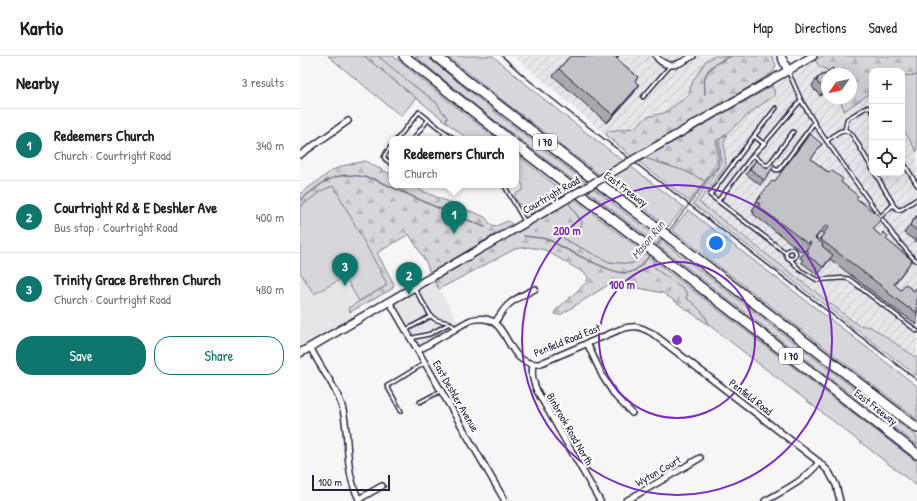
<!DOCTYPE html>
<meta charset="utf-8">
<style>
body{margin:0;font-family:"Patrick Hand",sans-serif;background:#f6f6f6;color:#202124}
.controls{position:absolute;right:12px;top:12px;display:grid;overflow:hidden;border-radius:8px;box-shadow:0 4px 16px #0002}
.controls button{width:36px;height:36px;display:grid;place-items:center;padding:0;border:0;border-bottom:1px solid #e0e0e0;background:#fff;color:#202124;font:20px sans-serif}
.compass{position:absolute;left:521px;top:12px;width:36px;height:36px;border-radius:50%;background:#fff;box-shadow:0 4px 16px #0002;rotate:236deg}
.scale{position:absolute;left:12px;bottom:10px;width:78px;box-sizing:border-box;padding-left:4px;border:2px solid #22223b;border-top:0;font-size:11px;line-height:14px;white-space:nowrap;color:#22223b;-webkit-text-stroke:3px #fff;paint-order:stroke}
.you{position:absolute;left:416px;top:187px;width:14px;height:14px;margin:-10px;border:3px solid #fff;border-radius:50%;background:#1a73e8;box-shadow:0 0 0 6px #1a73e833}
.badge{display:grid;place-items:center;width:26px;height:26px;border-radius:50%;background:#0f766e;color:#fff;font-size:13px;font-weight:700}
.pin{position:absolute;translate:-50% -33px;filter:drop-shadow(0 1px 2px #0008)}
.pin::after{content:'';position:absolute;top:21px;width:14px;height:12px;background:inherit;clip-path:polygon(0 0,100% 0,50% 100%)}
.popup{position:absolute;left:89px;top:80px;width:130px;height:52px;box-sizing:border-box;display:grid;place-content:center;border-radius:8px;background:#fff;filter:drop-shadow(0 1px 3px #0005);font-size:13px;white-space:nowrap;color:#757577}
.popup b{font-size:15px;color:#202124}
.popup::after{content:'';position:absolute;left:50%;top:100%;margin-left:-8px;border:8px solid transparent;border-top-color:#fff}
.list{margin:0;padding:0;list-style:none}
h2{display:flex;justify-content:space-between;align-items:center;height:52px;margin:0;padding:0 16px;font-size:17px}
h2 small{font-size:13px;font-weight:400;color:#757577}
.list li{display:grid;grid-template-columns:26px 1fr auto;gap:12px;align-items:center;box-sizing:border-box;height:72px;padding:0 16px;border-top:1px solid #e0e0e0}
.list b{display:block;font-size:15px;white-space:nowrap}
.list p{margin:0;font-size:13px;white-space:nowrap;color:#757577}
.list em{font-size:13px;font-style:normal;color:#757577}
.actions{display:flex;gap:8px;padding:12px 16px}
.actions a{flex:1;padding:9px 0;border:1px solid #0f766e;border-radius:16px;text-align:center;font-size:14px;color:#0f766e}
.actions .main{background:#0f766e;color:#fff}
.icon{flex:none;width:22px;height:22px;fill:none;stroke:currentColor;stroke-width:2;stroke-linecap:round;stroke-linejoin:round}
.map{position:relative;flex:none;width:617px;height:445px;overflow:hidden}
header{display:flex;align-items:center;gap:24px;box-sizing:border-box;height:56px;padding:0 20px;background:#fff;border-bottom:1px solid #e0e0e0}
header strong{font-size:19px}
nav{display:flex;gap:22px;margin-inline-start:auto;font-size:14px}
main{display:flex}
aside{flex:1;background:#fff}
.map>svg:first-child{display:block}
.built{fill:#e6e6e9}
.industrial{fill:url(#industrial-furrows)}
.green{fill:#d7d7db;stroke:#7c7c8b}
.forest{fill:url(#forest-firs);stroke:#7c7c8b}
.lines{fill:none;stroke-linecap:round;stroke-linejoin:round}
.stream{stroke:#767685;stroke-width:1.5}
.lane-casing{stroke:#22223b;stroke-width:5.5}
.street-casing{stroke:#22223b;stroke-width:8}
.secondary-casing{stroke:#22223b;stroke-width:10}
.highway-casing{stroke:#22223b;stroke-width:12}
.lane{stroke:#fff;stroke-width:2.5}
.street{stroke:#fff;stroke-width:5}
.secondary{stroke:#fff;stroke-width:7}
.highway{stroke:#fff;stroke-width:9}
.rail{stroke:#22223b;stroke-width:1.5}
.secondary-bridge-casing{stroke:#22223b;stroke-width:10;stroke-linecap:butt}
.secondary-bridge{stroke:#fff;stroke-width:7}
.wall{fill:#a7a7ad;stroke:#22223b;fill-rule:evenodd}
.shaded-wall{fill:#88888d;stroke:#22223b}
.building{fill:#c2c2c9;stroke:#22223b}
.ring{fill:none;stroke:#7b2cbf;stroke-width:2}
.labels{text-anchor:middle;stroke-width:4;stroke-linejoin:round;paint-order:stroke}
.shield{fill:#fff;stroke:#646476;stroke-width:1}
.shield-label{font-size:10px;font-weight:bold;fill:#22223b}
.street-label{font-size:11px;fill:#22223b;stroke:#fff}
.water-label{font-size:12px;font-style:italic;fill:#5a5a6d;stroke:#fff}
.centre{fill:#7b2cbf;stroke:#fff;stroke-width:2}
.ring-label{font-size:12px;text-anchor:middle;font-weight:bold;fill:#7b2cbf;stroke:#fff;stroke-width:4;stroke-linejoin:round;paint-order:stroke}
</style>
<header>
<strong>Kartio</strong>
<nav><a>Map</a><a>Directions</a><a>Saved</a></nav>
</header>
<main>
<aside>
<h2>Nearby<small>3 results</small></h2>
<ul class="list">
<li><span class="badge">1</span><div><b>Redeemers Church</b><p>Church · Courtright Road</p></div><em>340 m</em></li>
<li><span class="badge">2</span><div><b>Courtright Rd &amp; E Deshler Ave</b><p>Bus stop · Courtright Road</p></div><em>400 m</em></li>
<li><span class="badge">3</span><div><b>Trinity Grace Brethren Church</b><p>Church · Courtright Road</p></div><em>480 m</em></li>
</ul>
<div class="actions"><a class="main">Save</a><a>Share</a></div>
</aside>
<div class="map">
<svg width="617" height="445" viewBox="0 0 617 445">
<defs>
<pattern id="industrial-furrows" width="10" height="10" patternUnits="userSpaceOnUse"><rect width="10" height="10" fill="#e6e6e9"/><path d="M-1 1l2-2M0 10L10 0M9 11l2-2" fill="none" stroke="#c5c5c9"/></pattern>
<pattern id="forest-firs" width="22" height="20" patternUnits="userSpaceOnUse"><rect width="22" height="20" fill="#d7d7db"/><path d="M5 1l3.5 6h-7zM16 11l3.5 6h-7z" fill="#b8b8bd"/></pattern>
</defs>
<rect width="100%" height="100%" fill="#f6f6f7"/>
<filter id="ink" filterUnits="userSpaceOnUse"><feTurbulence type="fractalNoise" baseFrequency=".025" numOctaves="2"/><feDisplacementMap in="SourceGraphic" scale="8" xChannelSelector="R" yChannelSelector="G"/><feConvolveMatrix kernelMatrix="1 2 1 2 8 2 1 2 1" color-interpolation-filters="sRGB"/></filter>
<g filter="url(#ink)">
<g class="built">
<polygon points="0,216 14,238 45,221 59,245 48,252 55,265 0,296"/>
<polygon points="132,221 160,270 118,295 90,245"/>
</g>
<g class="industrial">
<polygon points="214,0 414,0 406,5 393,25 388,40 364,57 347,61 334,73 308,75 306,79"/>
<polygon points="515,4 519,10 528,14 530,18 527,18 527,42 540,42 544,55 572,36 572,117 602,117 602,71 617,96 617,302 571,271 558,269 398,146 426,110 424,86 427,78 456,52 475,40 474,34 472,30"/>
</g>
<g class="green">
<polygon points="28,0 64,0 116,42 101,60"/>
<polygon points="78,0 93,0 152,48 197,83 168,83 146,66 147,61 141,54 137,47 114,30"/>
<polygon points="115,0 126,0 190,52 360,184 357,188 181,54"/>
<path d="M147,0H193C254,54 320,102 384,151L368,171L210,50Z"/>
<polygon points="617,19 617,96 602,71 602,20"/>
<polygon points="427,78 424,86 426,110 399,146 558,269 571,271 617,302 617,320 393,148 419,112 421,106 420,83"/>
<path d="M216,98L217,99L266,138L230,158L220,149L214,141L216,137C221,136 223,135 223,129L216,121Z"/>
<polygon points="345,102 385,115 405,125 389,145 339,106"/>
<polygon points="32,130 35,132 87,226 86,230 59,245 45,221 14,238 0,216 0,151 21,135"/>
<polygon points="274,143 344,197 335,206 331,208 309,206 264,183 264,181 281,170 282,166 268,146"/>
<polygon points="388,154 617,330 617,363 372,174"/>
<polygon points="363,186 617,381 617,389 359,190"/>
<path d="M353,204L617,406V430L409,269C406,258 395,249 386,242L385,240L388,239L383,232L358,215L354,210Z"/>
</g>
<g class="forest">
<polygon points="64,0 78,0 114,30 137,47 141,54 147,61 146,66"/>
<polygon points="414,0 472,0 476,9 474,15 464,22 332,101 306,79 308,75 334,72 347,61 364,57 388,40 393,25 406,5"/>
<polygon points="522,0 617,0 617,19 602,20 602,15 572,15 572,36 544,55 540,42 551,42 551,18 530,18 528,14 519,10 515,4"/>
<polygon points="472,30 474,34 475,40 456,52 420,83 416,84 417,105 415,110 405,125 385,115 345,102"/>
<polygon points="65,105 92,119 92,129 111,129 122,135 185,161 192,170 194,171 208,165 212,168 130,217 126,206 109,178 77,197 94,228 92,233 50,256 48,252 86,230 86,226 35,132 32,130 21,135 0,151 0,138 33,114 42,110"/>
<path d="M268,146L282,167L281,170L264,181V183L309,206L331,208L335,206L344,197L353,204L354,210L358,215L383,232L388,239L386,240V242C396,249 405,257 409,269L363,237L314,227L308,229L260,259L255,258V255L287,226L288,221L286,218L245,194L229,191L215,193L139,233L134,225Z"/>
</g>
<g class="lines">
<g class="stream">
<path d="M405,38C405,33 403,24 406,19C410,9 423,4 431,0"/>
<polyline points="0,144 24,126 35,121 45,119 59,120 74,123 138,152 185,171"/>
<polyline points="368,176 418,110 419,102 418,85"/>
<path d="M224,180L241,182L249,184C264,192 312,219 327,217C337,216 345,205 351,198"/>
<polyline points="355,192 364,181"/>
</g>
<g class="lane-casing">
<g id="lane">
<polyline points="488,15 501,44 518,73 594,180 613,202 617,205"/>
<polyline points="343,41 371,9"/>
<polyline points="545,74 547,63 567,51 571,53 572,55"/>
<polyline points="454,80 476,52"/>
<polyline points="97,83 119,56 139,72 155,83"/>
<polyline points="113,83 128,64"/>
<polyline points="140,83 146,77"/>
<path d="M527,85C535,79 543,69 552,78L572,112"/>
<polyline points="92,89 86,97 84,101 85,103 92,108"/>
<polyline points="453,99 464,88"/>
<polyline points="602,104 617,129"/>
<polyline points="471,110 476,114 479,114 514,67"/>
<polyline points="575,117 592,146 593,149 580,161"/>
<polyline points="204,129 225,166"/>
<polyline points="418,145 453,99 465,109 468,109 470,107 493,76"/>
<polyline points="593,149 598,154 602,153 617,143"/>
<circle cx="491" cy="198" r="5"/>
<polyline points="486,197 410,139 454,80 464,88 501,44"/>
<polyline points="490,203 500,214 517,224 544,222 549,223 617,275"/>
<path d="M131,260C133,262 134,263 137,264C145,267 149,264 155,272"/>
<polyline points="106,274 131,260 114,232"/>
<polyline points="111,283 116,281 130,278 150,267"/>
<polyline points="120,346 141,335"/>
<polyline points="101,355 87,330 125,307"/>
</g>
</g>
<g class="street-casing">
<g id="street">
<path d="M356,0C358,3 362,7 366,8C375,12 385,4 393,0"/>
<polyline points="0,99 48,65"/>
<polyline points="89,245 205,445"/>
<path d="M195,266C199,261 202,255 207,250C215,242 225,238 235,233"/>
<polyline points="287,287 303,321 316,341 332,357"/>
<path d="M10,291C16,302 22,313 29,323C34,333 41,343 43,354C50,384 44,417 60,445"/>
<path d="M118,295C130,287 143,280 155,273C160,270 166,266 171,264C213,253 201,310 239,308L321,273C335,269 339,270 352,277L519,406L529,416L536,429L540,445"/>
<path d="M233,308C231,319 233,325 237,335L300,445"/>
<polyline points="59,443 82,430"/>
<polyline points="326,445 400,402"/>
<path d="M465,445C485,434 506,424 519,406"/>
</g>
</g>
<g class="secondary-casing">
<g id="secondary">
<polyline points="481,0 488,15"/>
<polyline points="350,94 513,0"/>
<polyline points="0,297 258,148"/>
</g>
</g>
<g class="highway-casing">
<g id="highway">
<polyline points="104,0 208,83"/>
<polyline points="136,0 158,18 296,125 617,372"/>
<polyline points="216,89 342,186 617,398"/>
</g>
</g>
<use href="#lane" class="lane"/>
<use href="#street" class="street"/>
<use href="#secondary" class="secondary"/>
<use href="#highway" class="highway"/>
<polyline class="rail" points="202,0 225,21 273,59 617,324"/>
<g class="secondary-bridge-casing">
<polyline id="secondary-bridge" points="258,148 350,94"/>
</g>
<use href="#secondary-bridge" class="secondary-bridge"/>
</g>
<g class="wall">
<polygon points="270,0 319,0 316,2 338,21 335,25 334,37 307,67 253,20 259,13"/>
<polygon points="527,16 536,18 527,18 527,35 520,40 516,34 515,35 512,30 513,29 513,28 517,22 524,19"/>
<path d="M522,88L511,103L541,126L556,143L573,174L612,204L594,229L601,234L614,235L617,231V269L604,259H603L582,243L530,203L518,219L501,206L503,204L500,202L505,195L504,194L502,196L453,158L454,156L452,154L456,148H455L460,140L474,126ZM521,176L524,178L518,184L516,182Z"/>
<polygon points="456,104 471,115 460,129 446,118"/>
<polygon points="617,159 617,186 604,177"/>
</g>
<g class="shaded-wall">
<polygon points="339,29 334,37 307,67 313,59"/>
<polygon points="527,32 527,36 520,40 524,34"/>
</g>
<g class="building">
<polygon points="270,0 317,0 316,2 338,21 335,25 339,29 313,59 259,13"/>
<polygon points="533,12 536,18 531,18 530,17 528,18 527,16"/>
<polygon points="524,18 525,20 526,19 527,21 527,32 524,34 520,28 519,29 516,24 518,24 517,22"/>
<polygon points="510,78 522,88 511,103 529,117 531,114 543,123 541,126 558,140 556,142 582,162 573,173 581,180 583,176 588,180 586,183 612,204 594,228 601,234 605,228 614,235 617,231 617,257 609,251 608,252 587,236 588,235 520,183 529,170 527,168 515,182 523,188 522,190 533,199 523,211 507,199 509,197 506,194 511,187 509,186 508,188 458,150 460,148 457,146 461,141 460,140 472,125 474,126"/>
<polygon points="456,104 467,113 472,107 475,109 464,124 450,113"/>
<polygon points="617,159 617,175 610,169"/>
</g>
</g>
<g class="ring">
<circle cx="377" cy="284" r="78"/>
<circle cx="377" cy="284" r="155"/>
</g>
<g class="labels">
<g class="shield">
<rect x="233" y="78" width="24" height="16" rx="3"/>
<rect x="479" y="292" width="24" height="16" rx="3"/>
</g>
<g class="shield-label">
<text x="245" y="90">I 70</text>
<text x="491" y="304">I 70</text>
</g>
<g class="street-label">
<text transform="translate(326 133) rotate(37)" y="4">East Freeway</text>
<text transform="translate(251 139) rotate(-30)" y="4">Courtright Road</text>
<text transform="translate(267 284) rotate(-22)" y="4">Penfield Road East</text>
<text transform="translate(156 340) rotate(60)" y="4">East Deshler Avenue</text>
<text transform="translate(451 341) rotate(38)" y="4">Penfield Road</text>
<text transform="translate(576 351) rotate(38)" y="4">East Freeway</text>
<text transform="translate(270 373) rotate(60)" y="4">Binbrook Road North</text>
<text transform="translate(358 415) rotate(-30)" y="4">Wyton Court</text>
</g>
<g class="water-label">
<text transform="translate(348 184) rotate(-51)" y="4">Mason Run</text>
</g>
</g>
<circle cx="377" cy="284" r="6" class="centre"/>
<g class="ring-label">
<text x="267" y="179">200 m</text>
<text x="322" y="233">100 m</text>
</g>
</svg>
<div class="controls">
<button>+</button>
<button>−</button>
<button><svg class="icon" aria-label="locate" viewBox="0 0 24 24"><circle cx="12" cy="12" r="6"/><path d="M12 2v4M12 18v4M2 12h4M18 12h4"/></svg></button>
</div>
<svg class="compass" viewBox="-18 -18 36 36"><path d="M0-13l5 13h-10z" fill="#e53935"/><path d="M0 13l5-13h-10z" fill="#757577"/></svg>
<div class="scale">100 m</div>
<div class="you"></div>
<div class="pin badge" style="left:154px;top:178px">1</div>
<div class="popup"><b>Redeemers Church</b>Church</div>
<div class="pin badge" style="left:109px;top:239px">2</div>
<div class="pin badge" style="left:45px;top:230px">3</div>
</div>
</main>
